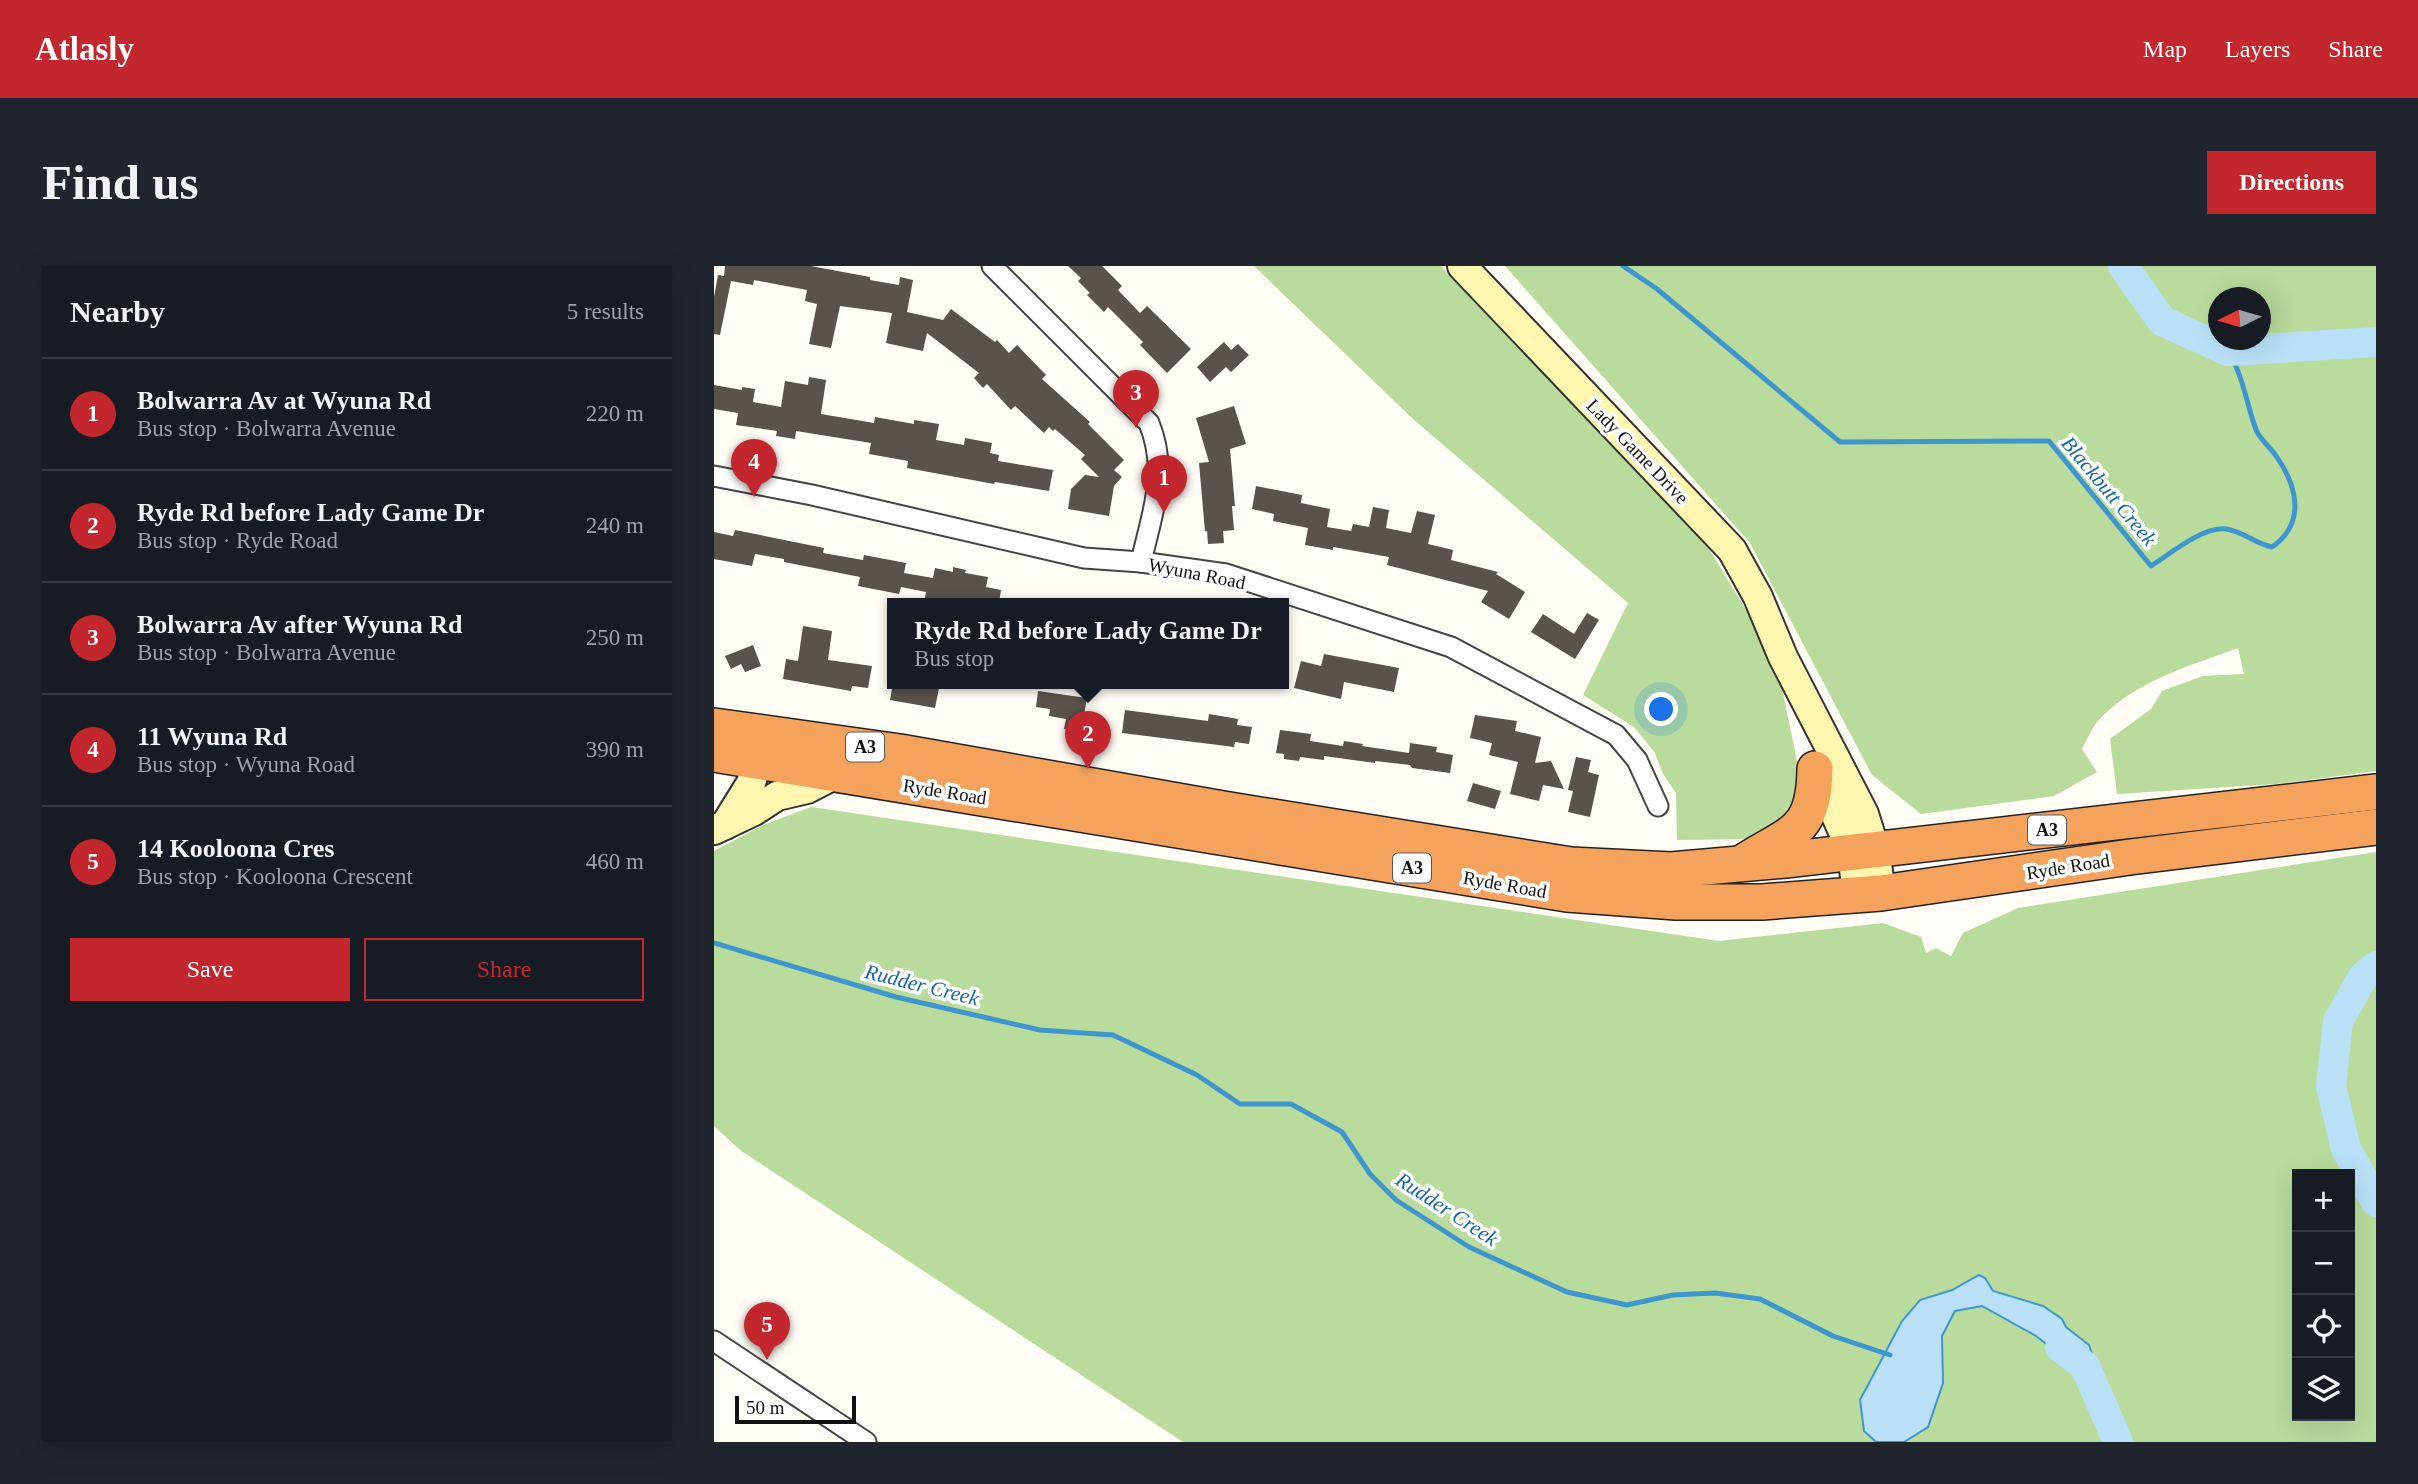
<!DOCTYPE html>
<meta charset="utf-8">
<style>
body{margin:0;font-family:Georgia,serif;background:#20242c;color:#f1f3f6}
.controls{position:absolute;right:21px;bottom:21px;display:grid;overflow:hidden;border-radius:0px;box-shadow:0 7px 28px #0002}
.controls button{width:63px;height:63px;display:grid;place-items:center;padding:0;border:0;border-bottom:2px solid #363941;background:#171b24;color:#f1f3f6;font:35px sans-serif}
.compass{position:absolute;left:1494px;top:21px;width:63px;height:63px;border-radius:50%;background:#171b24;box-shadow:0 7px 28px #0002;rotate:265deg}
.scale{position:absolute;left:21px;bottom:18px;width:121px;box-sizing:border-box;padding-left:7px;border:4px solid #111;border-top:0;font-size:19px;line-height:24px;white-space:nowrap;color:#111;-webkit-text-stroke:5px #fff;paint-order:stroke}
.you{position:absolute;left:948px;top:444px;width:24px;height:24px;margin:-18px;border:5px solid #fff;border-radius:50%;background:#1a73e8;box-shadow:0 0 0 10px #1a73e833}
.badge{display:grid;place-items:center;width:46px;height:46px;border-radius:50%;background:#c4262e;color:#fff;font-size:23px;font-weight:700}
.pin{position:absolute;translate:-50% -58px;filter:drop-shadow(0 2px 4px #0008)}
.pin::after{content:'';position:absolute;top:37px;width:24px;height:21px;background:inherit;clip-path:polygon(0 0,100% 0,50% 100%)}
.popup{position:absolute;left:173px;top:332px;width:402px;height:91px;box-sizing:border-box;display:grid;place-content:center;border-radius:0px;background:#171b24;filter:drop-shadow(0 2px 5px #0005);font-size:23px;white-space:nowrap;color:#9ea1a6}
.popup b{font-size:26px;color:#f1f3f6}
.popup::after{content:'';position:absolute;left:50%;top:100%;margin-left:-14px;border:14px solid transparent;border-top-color:#171b24}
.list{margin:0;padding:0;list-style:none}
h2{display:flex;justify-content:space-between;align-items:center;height:91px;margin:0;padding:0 28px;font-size:30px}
h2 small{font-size:23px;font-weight:400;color:#9ea1a6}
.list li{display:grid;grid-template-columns:46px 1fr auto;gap:21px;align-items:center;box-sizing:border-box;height:112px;padding:0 28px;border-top:2px solid #363941}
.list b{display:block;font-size:26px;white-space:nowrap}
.list p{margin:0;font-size:23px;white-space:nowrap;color:#9ea1a6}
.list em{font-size:23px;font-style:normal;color:#9ea1a6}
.actions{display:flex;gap:14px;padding:21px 28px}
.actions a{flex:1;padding:16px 0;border:2px solid #c4262e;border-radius:0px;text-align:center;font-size:24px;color:#c4262e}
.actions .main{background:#c4262e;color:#fff}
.icon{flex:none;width:38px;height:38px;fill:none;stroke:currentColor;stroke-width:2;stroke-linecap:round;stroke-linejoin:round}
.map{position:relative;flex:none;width:1662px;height:1176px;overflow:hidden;border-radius:0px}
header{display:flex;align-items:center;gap:42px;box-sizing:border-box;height:98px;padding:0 35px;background:#c4262e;color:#fff}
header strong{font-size:33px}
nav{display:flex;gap:38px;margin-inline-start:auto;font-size:24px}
.intro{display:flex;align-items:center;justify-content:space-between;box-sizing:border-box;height:168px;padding:0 42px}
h1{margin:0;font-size:49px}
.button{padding:18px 32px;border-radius:0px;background:#c4262e;color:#fff;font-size:24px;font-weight:700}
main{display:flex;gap:42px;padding:0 42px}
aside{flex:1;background:#171b24;border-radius:0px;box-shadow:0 7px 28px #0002}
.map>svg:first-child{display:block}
.forest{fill:#b9dc9c;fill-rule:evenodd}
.water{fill:#b9e0f7;stroke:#3f96cf;stroke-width:2}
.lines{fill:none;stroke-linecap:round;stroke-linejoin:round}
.stream{stroke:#3f96cf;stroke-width:5}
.river{stroke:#b9e0f7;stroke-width:30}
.building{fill:#5a524d}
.street-casing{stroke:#444;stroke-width:23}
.secondary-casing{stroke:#333;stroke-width:32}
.highway-casing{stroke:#222;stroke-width:38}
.street{stroke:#fff;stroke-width:19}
.secondary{stroke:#fff6b0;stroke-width:28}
.highway{stroke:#f5a25d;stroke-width:35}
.labels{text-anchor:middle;stroke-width:7;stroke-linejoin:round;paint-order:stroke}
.shield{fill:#fff;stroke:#585858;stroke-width:2}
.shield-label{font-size:18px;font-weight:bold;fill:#111}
.street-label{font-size:19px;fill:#111;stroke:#fff}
.water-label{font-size:21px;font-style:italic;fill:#1768a6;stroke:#fff}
</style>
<header>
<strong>Atlasly</strong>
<nav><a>Map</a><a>Layers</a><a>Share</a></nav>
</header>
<div class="intro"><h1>Find us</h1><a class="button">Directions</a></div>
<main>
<aside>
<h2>Nearby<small>5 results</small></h2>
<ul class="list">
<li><span class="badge">1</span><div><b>Bolwarra Av at Wyuna Rd</b><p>Bus stop · Bolwarra Avenue</p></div><em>220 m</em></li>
<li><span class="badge">2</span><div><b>Ryde Rd before Lady Game Dr</b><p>Bus stop · Ryde Road</p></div><em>240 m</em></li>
<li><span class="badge">3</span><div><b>Bolwarra Av after Wyuna Rd</b><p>Bus stop · Bolwarra Avenue</p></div><em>250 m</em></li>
<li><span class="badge">4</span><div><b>11 Wyuna Rd</b><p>Bus stop · Wyuna Road</p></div><em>390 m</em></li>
<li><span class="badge">5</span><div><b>14 Kooloona Cres</b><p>Bus stop · Kooloona Crescent</p></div><em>460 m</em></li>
</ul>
<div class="actions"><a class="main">Save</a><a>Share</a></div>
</aside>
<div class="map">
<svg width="1662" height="1176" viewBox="0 0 1662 1176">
<rect width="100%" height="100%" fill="#fffdf5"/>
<g class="forest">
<polygon points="540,0 727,0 798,75 892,165 994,281 1062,393 1087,515 1074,560 1037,573 963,574 962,527 949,508 941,487 920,461 869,429 914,337 699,153"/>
<path d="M791,0H1662V505L1562,518L1403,528L1396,473L1437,443L1448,425L1489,410L1530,408L1524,382C1476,400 1420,415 1384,455C1377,463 1373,474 1368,483L1383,506L1340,530L1207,548L1158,509L1036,277ZM1504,32H1546V74H1504Z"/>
<path d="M97,541L1005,675L1169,657L1207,671L1212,687L1222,682L1237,690L1249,667L1304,642L1662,586V1176H469L26,884L0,860V585L47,560ZM1583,908H1636V1150H1583Z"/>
</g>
<polygon class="water" points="1265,1009 1271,1012 1279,1025 1329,1040 1348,1053 1352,1061 1375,1079 1383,1103 1379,1109 1372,1109 1322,1070 1268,1040 1241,1045 1228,1070 1229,1117 1214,1161 1190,1176 1162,1176 1150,1165 1146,1134 1188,1055 1206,1034 1238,1024"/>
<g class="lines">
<g class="stream">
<path d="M909,0L943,23L1126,176L1335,175L1437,300C1456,288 1489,260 1512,263C1529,265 1541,278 1558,281C1594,256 1582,217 1560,187C1554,180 1547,173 1543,166C1536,149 1533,131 1527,114C1524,104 1519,94 1514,85"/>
<polyline points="0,677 182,731 326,764 399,769 483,809 526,838 577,838 628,866 656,908 682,934 755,981 853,1026 913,1039 959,1029 1001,1027 1046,1033 1119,1070 1176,1089"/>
</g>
<g class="river">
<polyline points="1409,0 1448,55 1514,85 1662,76"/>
<polyline points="1662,700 1649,711 1624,755 1617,820 1632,883 1662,936"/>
<polyline points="1346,1081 1371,1100 1404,1176"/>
</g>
</g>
<g class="building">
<polygon points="11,0 97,0 156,11 156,14 185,19 186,11 199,14 193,46 229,54 237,43 281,76 283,74 295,87 303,79 332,109 328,113 376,156 374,158 410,194 400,204 408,211 400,220 395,250 354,243 357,223 371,209 385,211 367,193 371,189 341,163 339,165 335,161 330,167 301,140 297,144 273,118 269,122 260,112 265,107 213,67 209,85 172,77 178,47 126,40 117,82 95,78 103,38 91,35 93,24 40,14 39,19 17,15 6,69 0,68 0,31 4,9 10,10"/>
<polygon points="354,0 388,0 408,20 404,24 426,47 433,40 477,83 453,107 426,79 429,76 394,41 390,46 373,29 376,27 364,15 367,12"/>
<polygon points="510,76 517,84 524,78 535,89 517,106 512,101 496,116 483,101"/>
<polygon points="95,111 112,114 107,148 160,157 161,151 200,158 200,154 225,158 222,174 250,179 251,172 278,177 276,187 285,189 284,195 339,204 335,225 281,216 280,218 193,202 194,195 155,188 157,177 82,165 81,173 62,170 63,165 22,159 24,147 0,143 0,119 28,124 28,121 41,123 39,136 67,141 71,115 94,119"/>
<polygon points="520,140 532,178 516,183 521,240 518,240 520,264 509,265 510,277 494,278 493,265 491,265 485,197 495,196 482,152"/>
<polygon points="542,220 588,229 587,237 616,243 613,261 637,265 639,258 655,261 659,241 675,244 672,262 697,267 703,245 721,249 714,278 739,284 737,294 784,306 782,308 811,326 795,353 767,336 774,325 673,299 675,291 619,281 619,284 591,279 594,262 559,255 560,248 538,243"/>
<polygon points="21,264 110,282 109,287 149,294 150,289 192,297 190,307 219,312 221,302 239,306 239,301 252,304 251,307 274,311 272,321 287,324 285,337 210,337 212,326 187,321 185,328 144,320 146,311 70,296 70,293 41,288 38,300 0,293 0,266 19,270"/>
<polygon points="873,347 885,354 861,393 817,366 829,348 860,368"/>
<polygon points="89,360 118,365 114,394 158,400 154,422 138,420 137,425 69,413 72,393 84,395"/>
<polygon points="39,379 47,400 31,406 27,398 17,403 11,390"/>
<polygon points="610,388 685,402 680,426 630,416 627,433 580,422 587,395 607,400"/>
<polygon points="179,417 226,417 221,442 176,434"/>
<polygon points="324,425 373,432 369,455 366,455 364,465 350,463 352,453 335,450 336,443 322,441"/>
<polygon points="411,444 494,455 495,448 524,453 523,459 538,461 535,478 521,476 520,481 408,467"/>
<polygon points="761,449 803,455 801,465 827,471 821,497 837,495 850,523 829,519 825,535 796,528 804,496 775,489 778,477 756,472"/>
<polygon points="566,464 597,468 596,475 629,480 630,475 649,478 648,480 695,487 696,477 723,481 722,486 739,489 736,507 698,502 696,499 661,495 661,497 610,490 610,494 586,491 585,495 570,493 570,488 562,487"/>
<polygon points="862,491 877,494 874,506 885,509 876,551 854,546 859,525 854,524"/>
<polygon points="759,517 787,525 781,543 753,535"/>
</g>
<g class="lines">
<g class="street-casing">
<g id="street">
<path d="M278,0L435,157C455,206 438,247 427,296"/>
<polyline points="0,210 98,229 370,292 427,296 512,308 737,381 902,469 923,494 944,540"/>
<polyline points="0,1075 152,1176"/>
</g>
</g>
<g class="secondary-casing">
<g id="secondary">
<polyline points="748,0 1018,284 1044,331 1069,391 1150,548 1161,583 1167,627"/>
<polyline points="1101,502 1138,586 1143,629"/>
<polyline points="11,559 37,517 50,477"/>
<polyline points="0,564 40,545 63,530 93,523 122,508"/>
</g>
</g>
<g class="highway-casing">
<g id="highway">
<polyline points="0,460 186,486 509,543 857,599 957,604 1071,594 1662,526"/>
<polyline points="0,488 853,628 962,636 1048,636 1167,627 1416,591 1662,561"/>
<path d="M1031,595C1079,565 1100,566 1101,503"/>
</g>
</g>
<use href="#street" class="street"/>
<use href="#secondary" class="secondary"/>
<use href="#highway" class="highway"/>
</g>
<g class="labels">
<g class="shield">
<rect x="132" y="466.5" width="38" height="29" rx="5"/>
<rect x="1314" y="549.5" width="38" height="29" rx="5"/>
<rect x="679" y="587.5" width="38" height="29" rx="5"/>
</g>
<g class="shield-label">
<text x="151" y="487">A3</text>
<text x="1333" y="570">A3</text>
<text x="698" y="608">A3</text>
</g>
<g class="street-label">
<text transform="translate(924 185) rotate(46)" y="7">Lady Game Drive</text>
<text transform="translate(483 307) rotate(11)" y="7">Wyuna Road</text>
<text transform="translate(231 525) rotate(9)" y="7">Ryde Road</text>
<text transform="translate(1354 600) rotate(-9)" y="7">Ryde Road</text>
<text transform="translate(791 618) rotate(10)" y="7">Ryde Road</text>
</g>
<g class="water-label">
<text transform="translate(1395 225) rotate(50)" y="7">Blackbutt Creek</text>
<text transform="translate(208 719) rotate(14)" y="7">Rudder Creek</text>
<text transform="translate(733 943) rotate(33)" y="7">Rudder Creek</text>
</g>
</g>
</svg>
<div class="controls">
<button>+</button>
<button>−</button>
<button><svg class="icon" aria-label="locate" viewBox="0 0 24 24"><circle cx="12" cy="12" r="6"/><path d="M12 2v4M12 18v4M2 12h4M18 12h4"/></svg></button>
<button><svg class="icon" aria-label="layers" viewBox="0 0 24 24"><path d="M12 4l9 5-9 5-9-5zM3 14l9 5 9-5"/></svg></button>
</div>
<svg class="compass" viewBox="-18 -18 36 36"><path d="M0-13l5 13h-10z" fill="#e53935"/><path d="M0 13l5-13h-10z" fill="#9ea1a6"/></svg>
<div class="scale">50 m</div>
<div class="you"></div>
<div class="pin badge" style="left:450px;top:247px">1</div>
<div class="pin badge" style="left:374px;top:503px">2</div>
<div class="popup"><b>Ryde Rd before Lady Game Dr</b>Bus stop</div>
<div class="pin badge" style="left:422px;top:162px">3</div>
<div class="pin badge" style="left:40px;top:231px">4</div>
<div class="pin badge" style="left:53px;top:1094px">5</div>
</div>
</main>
